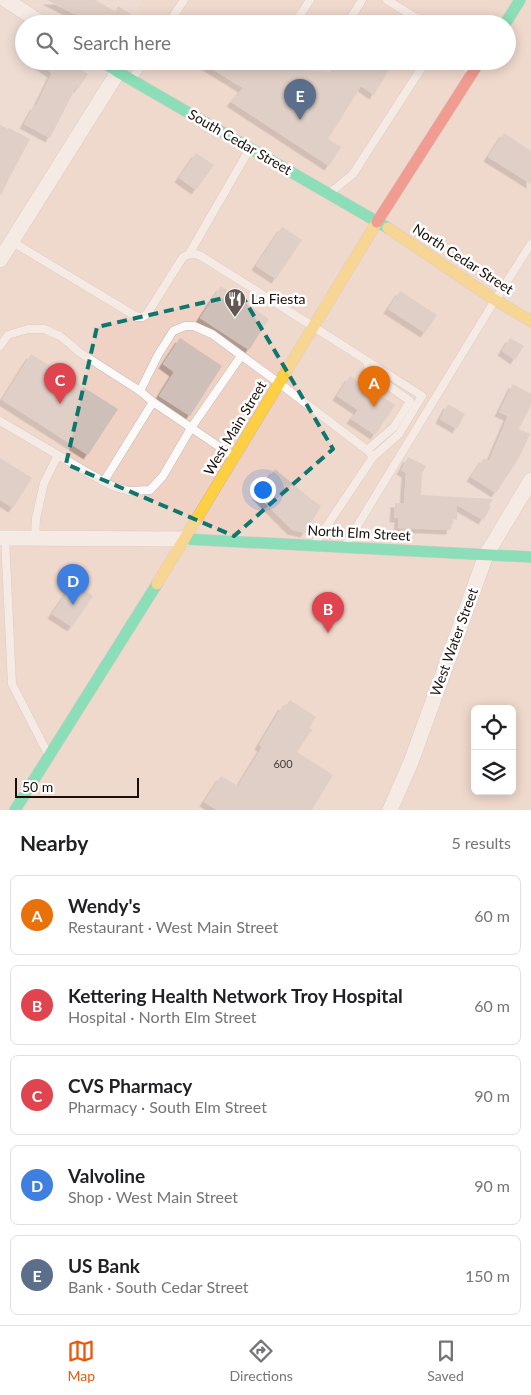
<!DOCTYPE html>
<meta charset="utf-8">
<style>
body{margin:0;font-family:Lato,sans-serif;background:#f2f2f2;color:#202124}
.controls{position:absolute;right:15px;bottom:15px;display:grid;overflow:hidden;border-radius:8px;box-shadow:0 2px 12px #0003}
.controls button{width:45px;height:45px;display:grid;place-items:center;padding:0;border:0;border-bottom:1px solid #e0e0e0;background:#fff;color:#202124;font:25px sans-serif}
.scale{position:absolute;left:15px;bottom:12px;width:124px;box-sizing:border-box;padding-left:5px;border:2px solid #190e09;border-top:0;font-size:14px;line-height:18px;white-space:nowrap;color:#190e09;-webkit-text-stroke:4px #fff;paint-order:stroke}
.you{position:absolute;left:262px;top:489px;width:18px;height:18px;margin:-12px;border:4px solid #fff;border-radius:50%;background:#1a73e8;box-shadow:0 0 0 8px #1a73e833}
.badge{display:grid;place-items:center;width:32px;height:32px;border-radius:50%;background:#ea580c;color:#fff;font-size:16px;font-weight:700}
.pin{position:absolute;translate:-50% -41px;filter:drop-shadow(0 1px 2px #0008)}
.pin::after{content:'';position:absolute;top:26px;width:18px;height:15px;background:inherit;clip-path:polygon(0 0,100% 0,50% 100%)}
.list{margin:0;padding:0;list-style:none}
h2{display:flex;justify-content:space-between;align-items:center;height:65px;margin:0;padding:0 20px;font-size:21px}
h2 small{font-size:16px;font-weight:400;color:#757577}
.list li{display:grid;grid-template-columns:32px 1fr auto;gap:15px;align-items:center;box-sizing:border-box;height:80px;margin:0 10px 10px;padding:0 10px;border:1px solid #e0e0e0;border-radius:8px}
.list b{display:block;font-size:19px;white-space:nowrap}
.list p{margin:0;font-size:16px;white-space:nowrap;color:#757577}
.list em{font-size:16px;font-style:normal;color:#757577}
.icon{flex:none;width:28px;height:28px;fill:none;stroke:currentColor;stroke-width:2;stroke-linecap:round;stroke-linejoin:round}
.map{position:relative;flex:none;width:531px;height:810px;overflow:hidden}
.search{position:absolute;background:#fff;box-shadow:0 2px 12px #0003;left:15px;right:15px;top:15px;height:55px;display:flex;align-items:center;gap:12px;box-sizing:border-box;padding:0 18px;border-radius:28px;color:#757577;font-size:19px}
.sheet{height:515px;background:#fff}
nav{display:flex;justify-content:space-around;align-items:center;box-sizing:border-box;height:70px;border-top:1px solid #e0e0e0;background:#fff;font-size:14px;color:#757577}
nav a{display:grid;justify-items:center;gap:2px}
nav .on{color:#ea580c}
.map>svg:first-child{display:block}
.built{fill:#f0d2c4;fill-rule:evenodd}
.building{fill:#cebfb9;filter:url(#shadow)}
.lines{fill:none;stroke-linecap:round;stroke-linejoin:round}
.lane-casing{stroke:#c7b9b2;stroke-width:9}
.street-casing{stroke:#c7b9b2;stroke-width:16}
.fast-casing{stroke:#c7b9b2;stroke-width:12}
.slow-casing{stroke:#c7b9b2;stroke-width:12}
.jam-casing{stroke:#c7b9b2;stroke-width:12}
.lane{stroke:#fcfaf8;stroke-width:8}
.street{stroke:#fcfaf8;stroke-width:15}
.fast{stroke:#16e098;stroke-width:11}
.slow{stroke:#ffcf43;stroke-width:11}
.jam{stroke:#f24e42;stroke-width:11}
.marked{fill:none;stroke:#0f766e;stroke-width:4;stroke-dasharray:10 6;stroke-linejoin:round}
.labels{text-anchor:middle;stroke-width:5;stroke-linejoin:round;paint-order:stroke}
.number-label{font-size:11px;fill:#463a35}
.street-label{font-size:14px;fill:#190e09;stroke:#fff}
.poi-label{font-size:14px;fill:#190e09;stroke:#fff;text-anchor:start}
</style>
<div class="map">
<svg width="531" height="810" viewBox="0 0 531 810">
<defs>
<filter id="shadow"><feDropShadow dx="-4.5" dy="4.5" stdDeviation="0" flood-color="#0004"/></filter>
</defs>
<rect width="100%" height="100%" fill="#eedcd3"/>
<path class="built" d="M143,0H531V244L344,547L531,557V810H0V260L118,72L107,61H507V24H129ZM475,709H512V791H475Z"/>
<g class="building">
<polygon points="47,0 95,0 115,11 118,6 131,14 128,18 138,24 94,24"/>
<polygon points="34,61 67,61 88,74 78,89 76,87 50,138 24,124 35,105 36,106 52,73"/>
<polygon points="199,61 247,61 256,67 333,72 340,61 394,61 374,95 361,86 328,139 341,147 329,166 231,102 243,88"/>
<polygon points="0,125 8,129 9,128 30,139 0,196"/>
<polygon points="504,133 531,151 531,184 488,157"/>
<polygon points="196,153 214,165 196,190 179,178"/>
<polygon points="282,227 302,240 276,279 256,266"/>
<polygon points="221,286 269,319 249,350 200,318"/>
<polygon points="400,291 437,315 425,333 388,309"/>
<polygon points="180,338 222,366 190,416 159,396 174,372 163,364"/>
<polygon points="510,338 524,346 515,360 502,351"/>
<polygon points="31,354 118,409 88,455 2,400"/>
<polygon points="350,376 395,405 375,435 351,419 358,410 337,396"/>
<polygon points="513,384 531,394 531,405 519,429 530,434 519,458 496,493 471,477 484,458 489,461 508,416 499,412"/>
<polygon points="448,404 465,414 457,429 440,419"/>
<polygon points="408,457 426,466 422,474 421,495 493,499 489,505 491,507 483,520 457,505 457,520 452,519 451,530 398,528 399,518 394,518 395,503 404,503 406,473 401,470"/>
<polygon points="0,458 32,478 13,508 0,500"/>
<polygon points="275,469 311,499 321,506 305,533 292,530 257,495"/>
<polygon points="73,583 93,596 72,627 52,614"/>
<polygon points="290,700 316,717 309,728 312,730 297,752 333,775 312,810 217,810 204,802 221,776 238,786 262,747 259,745 283,705 285,707"/>
</g>
<g class="lines">
<g class="lane-casing">
<g id="lane">
<polyline points="387,0 426,24"/>
<polyline points="168,24 184,0"/>
<polyline points="294,24 310,0"/>
<polyline points="347,24 362,0"/>
<polyline points="456,61 472,71"/>
<polyline points="133,78 144,61"/>
<polyline points="331,192 353,174 426,61"/>
<path d="M11,241L137,317H142L147,314L183,257C190,253 194,253 201,256L314,327L422,396L399,434L373,457L367,450L279,383L212,334L194,326H185L173,331L158,355L140,391"/>
<polyline points="189,254 249,150"/>
<polyline points="0,346 8,335 28,329 44,329 60,336 70,344 79,352 140,391 153,402 233,456"/>
<polyline points="0,421 85,471 112,486 129,491 150,490 163,476 191,428 241,356"/>
<polyline points="367,450 394,427 410,401 369,372 367,361"/>
<polyline points="104,481 153,402"/>
<polyline points="5,538 12,684 47,752"/>
<polyline points="35,538 36,518 44,483 58,455"/>
<polyline points="316,542 373,457"/>
<polyline points="345,546 495,300 531,244"/>
</g>
</g>
<g class="street-casing">
<g id="street">
<polyline points="6,0 43,24"/>
<polyline points="0,260 118,72"/>
<polyline points="0,538 185,539"/>
<polyline points="390,810 411,762 486,555 531,480"/>
</g>
</g>
<g class="fast-casing">
<g id="fast">
<polyline points="505,24 520,0"/>
<polyline points="102,61 118,72 388,228"/>
<polyline points="185,539 531,557"/>
<polyline points="15,810 157,584"/>
</g>
</g>
<g class="slow-casing">
<g id="slow">
<polyline points="388,228 495,300 531,321"/>
<polyline points="157,584 377,222"/>
</g>
</g>
<g class="jam-casing">
<polyline id="jam" points="377,222 480,61"/>
</g>
<use href="#lane" class="lane"/>
<use href="#street" class="street"/>
<use href="#fast" class="fast"/>
<use href="#slow" class="slow"/>
<use href="#jam" class="jam"/>
</g>
<path d="M0 0H531V810H0ZM241,294L333,449L234,536L66,464L97,327Z" fill="#eedcd3" fill-opacity=".55" fill-rule="evenodd"/>
<path class="marked" d="M241,294L333,449L234,536L66,464L97,327Z"/>
<defs>
<g id="restaurant-pin" transform="scale(1.125)"><path d="M0 17L-7.5 6A9.5 9.5 0 1 1 7.5 6Z" fill="#645650" stroke="#fff"/><path d="M-5-6h1v4h1v-4h1v4h1v-4h1v5L-1.5 .5V6h-2V.5L-5-1ZM5-6V6H3V1.5H1.5Q1.5-4 5-6Z" fill="#fff"/></g>
</defs>
<g fill-rule="evenodd">
<use href="#restaurant-pin" x="235" y="299"/>
</g>
<g class="labels">
<g class="number-label">
<text x="283" y="768">600</text>
</g>
<g class="street-label">
<text transform="translate(240 142) rotate(30)" y="5">South Cedar Street</text>
<text transform="translate(463 259) rotate(33)" y="5">North Cedar Street</text>
<text transform="translate(235 428) rotate(-59)" y="5">West Main Street</text>
<text transform="translate(359 533) rotate(3)" y="5">North Elm Street</text>
<text transform="translate(454 642) rotate(-70)" y="5">West Water Street</text>
</g>
<g class="poi-label">
<text x="251" y="304">La Fiesta</text>
</g>
</g>
</svg>
<div class="controls">
<button><svg class="icon" aria-label="locate" viewBox="0 0 24 24"><circle cx="12" cy="12" r="6"/><path d="M12 2v4M12 18v4M2 12h4M18 12h4"/></svg></button>
<button><svg class="icon" aria-label="layers" viewBox="0 0 24 24"><path d="M12 4l9 5-9 5-9-5zM3 14l9 5 9-5"/></svg></button>
</div>
<div class="scale">50 m</div>
<div class="you"></div>
<div class="pin badge" style="left:374px;top:407px;background:#e8710a">A</div>
<div class="pin badge" style="left:328px;top:633px;background:#e0444e">B</div>
<div class="pin badge" style="left:60px;top:404px;background:#e0444e">C</div>
<div class="pin badge" style="left:73px;top:605px;background:#3f7fe0">D</div>
<div class="pin badge" style="left:300px;top:120px;background:#5c6f8a">E</div>
<div class="search"><svg class="icon" aria-label="search" viewBox="0 0 24 24"><circle cx="10" cy="10" r="6"/><path d="M15 15l6 6"/></svg>Search here</div>
</div>
<section class="sheet">
<h2>Nearby<small>5 results</small></h2>
<ul class="list">
<li><span class="badge" style="background:#e8710a">A</span><div><b>Wendy's</b><p>Restaurant · West Main Street</p></div><em>60 m</em></li>
<li><span class="badge" style="background:#e0444e">B</span><div><b>Kettering Health Network Troy Hospital</b><p>Hospital · North Elm Street</p></div><em>60 m</em></li>
<li><span class="badge" style="background:#e0444e">C</span><div><b>CVS Pharmacy</b><p>Pharmacy · South Elm Street</p></div><em>90 m</em></li>
<li><span class="badge" style="background:#3f7fe0">D</span><div><b>Valvoline</b><p>Shop · West Main Street</p></div><em>90 m</em></li>
<li><span class="badge" style="background:#5c6f8a">E</span><div><b>US Bank</b><p>Bank · South Cedar Street</p></div><em>150 m</em></li>
</ul>
</section>
<nav>
<a class="on"><svg class="icon" aria-label="map" viewBox="0 0 24 24"><path d="M3 6l6-2 6 2 6-2v14l-6 2-6-2-6 2zM9 4v14M15 6v14"/></svg>Map</a>
<a><svg class="icon" aria-label="directions" viewBox="0 0 24 24"><path d="M12 3l9 9-9 9-9-9zM9 14v-3h6M13 9l2 2-2 2"/></svg>Directions</a>
<a><svg class="icon" aria-label="saved" viewBox="0 0 24 24"><path d="M7 4h10v16l-5-4-5 4z"/></svg>Saved</a>
</nav>
